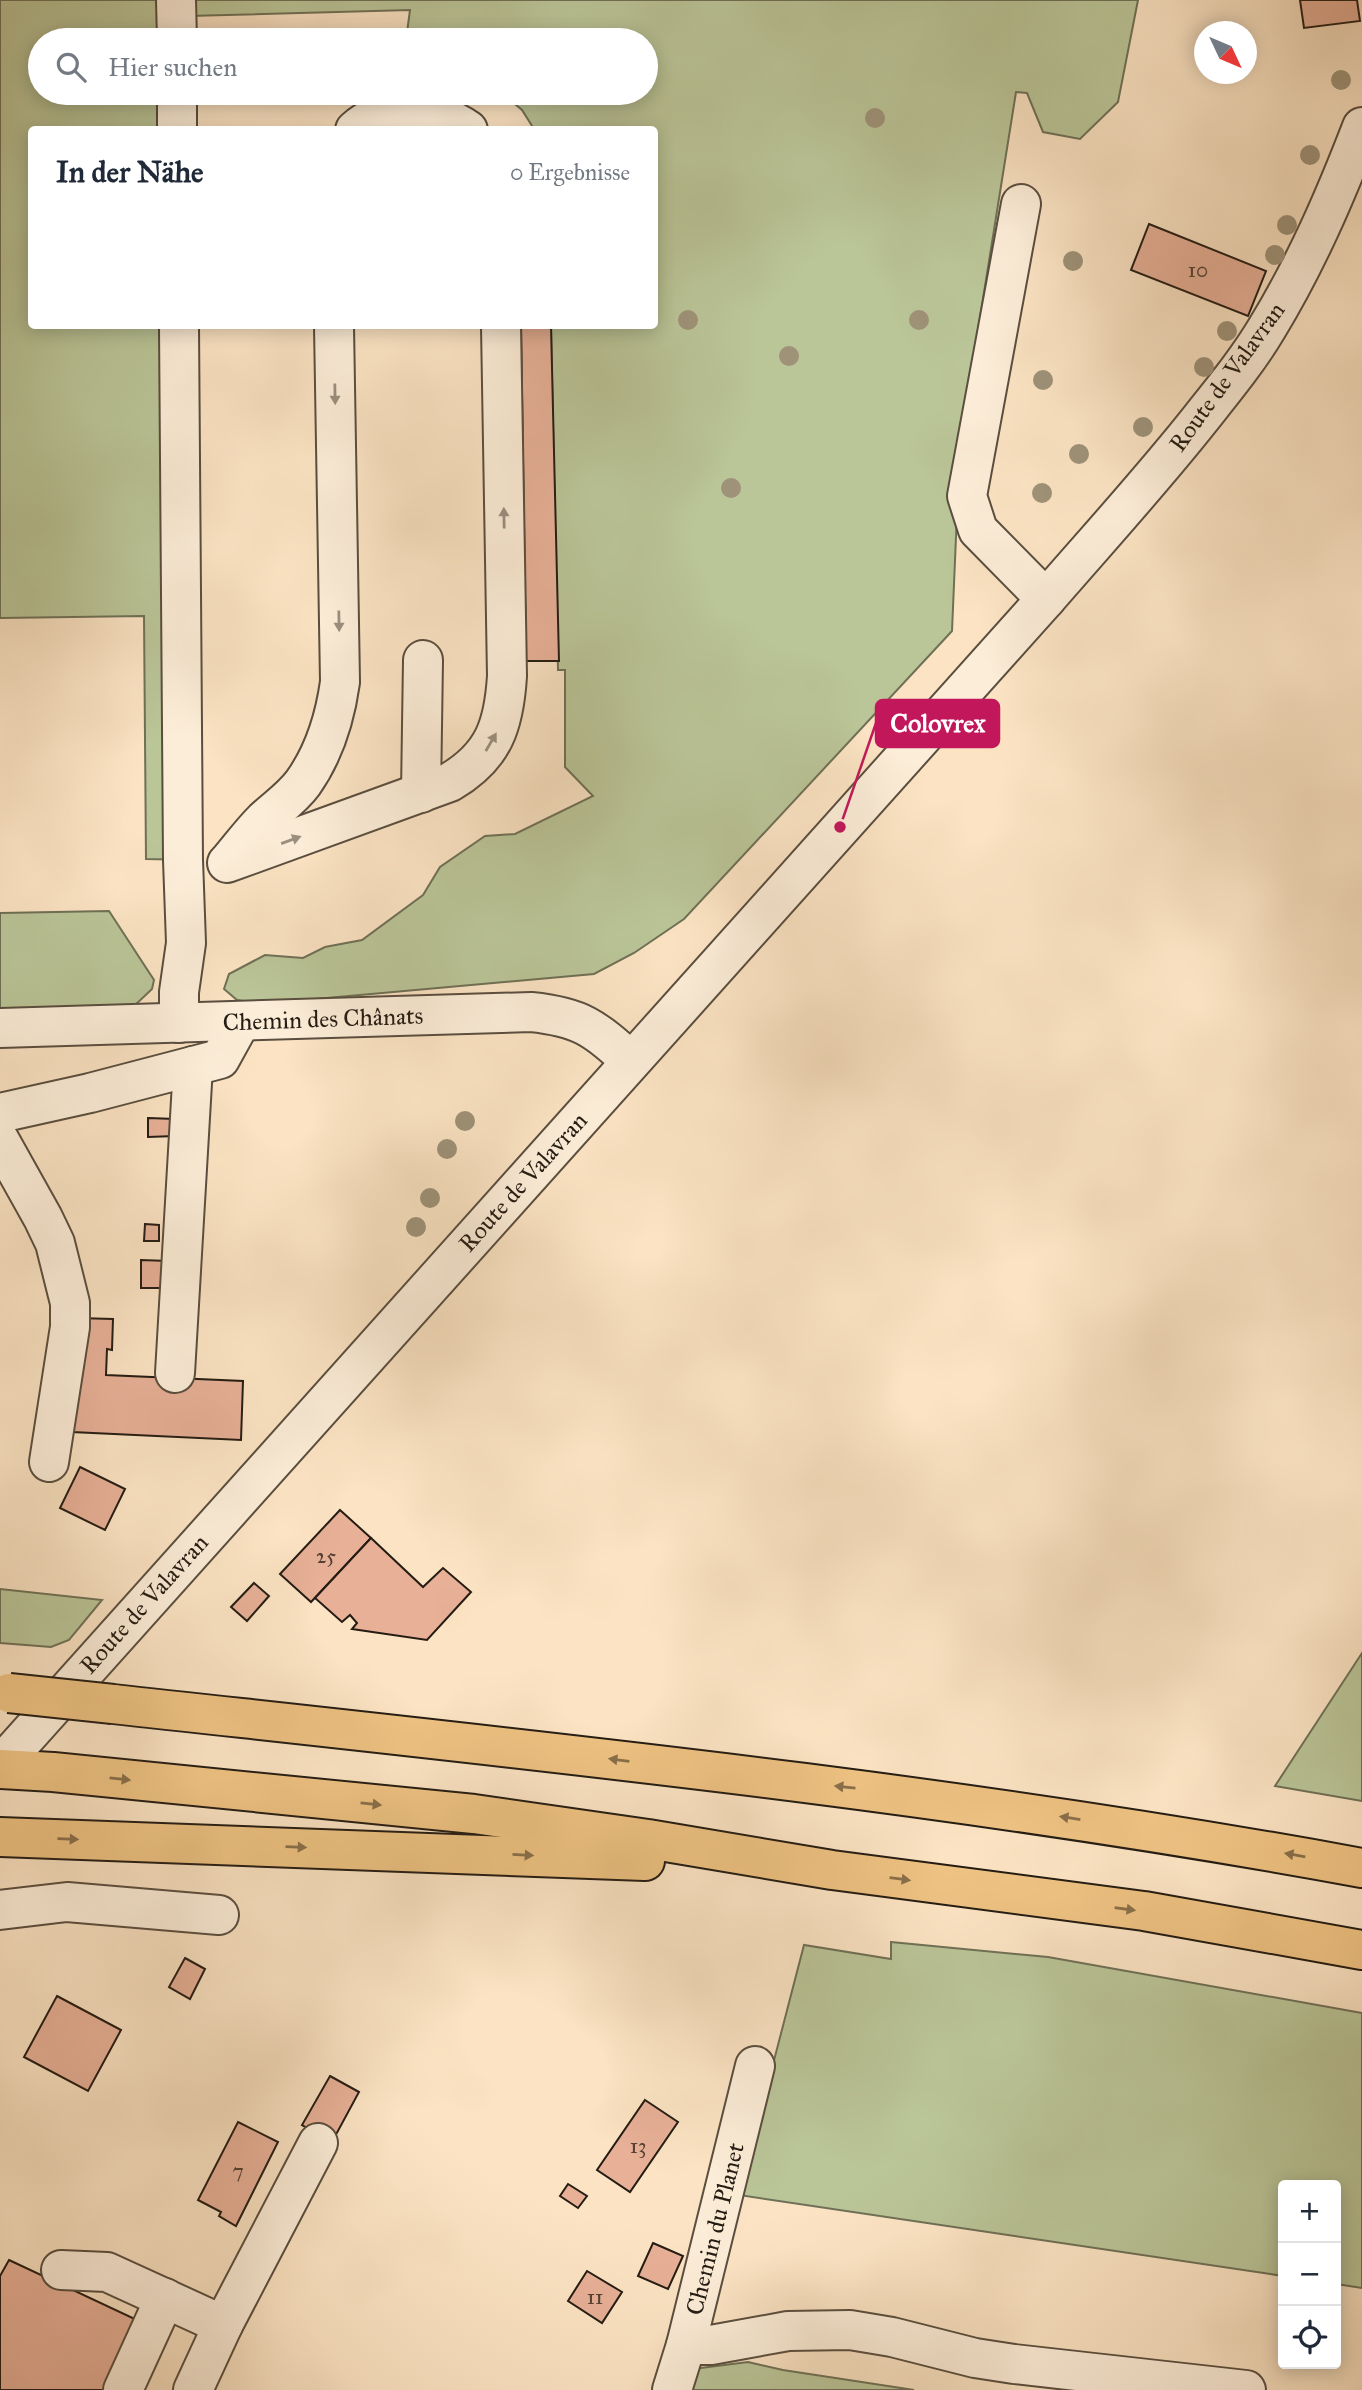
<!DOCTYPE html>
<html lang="de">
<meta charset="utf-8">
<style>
body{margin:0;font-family:"IM FELL Great Primer",serif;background:#f2f2f3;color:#1f2937}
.controls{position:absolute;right:21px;bottom:21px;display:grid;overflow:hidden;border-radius:7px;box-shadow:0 4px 18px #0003}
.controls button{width:63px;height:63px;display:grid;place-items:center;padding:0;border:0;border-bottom:2px solid #e0e1e3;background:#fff;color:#1f2937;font:35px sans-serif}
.compass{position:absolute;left:1194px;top:21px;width:63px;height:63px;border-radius:50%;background:#fff;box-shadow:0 4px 18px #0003;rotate:134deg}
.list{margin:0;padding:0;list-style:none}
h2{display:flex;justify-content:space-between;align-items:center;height:91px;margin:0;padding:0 28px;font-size:30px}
h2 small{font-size:23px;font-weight:400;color:#747a83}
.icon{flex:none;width:38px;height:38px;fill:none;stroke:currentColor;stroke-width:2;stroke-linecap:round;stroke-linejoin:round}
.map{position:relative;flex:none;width:1362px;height:2390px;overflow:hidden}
.search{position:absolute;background:#fff;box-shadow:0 4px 18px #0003;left:28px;top:28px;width:630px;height:77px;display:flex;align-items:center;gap:18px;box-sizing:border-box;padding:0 24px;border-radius:38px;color:#747a83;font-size:26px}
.panel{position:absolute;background:#fff;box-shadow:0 4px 18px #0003;left:28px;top:126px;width:630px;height:203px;border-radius:7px}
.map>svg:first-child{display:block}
.green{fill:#bac598;stroke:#6f7056;stroke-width:2}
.building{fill:#e7b097;stroke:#241c13;stroke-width:2}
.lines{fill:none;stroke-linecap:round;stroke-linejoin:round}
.minor-casing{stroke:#5a4e3f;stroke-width:42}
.highway-casing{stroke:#241c13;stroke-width:42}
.minor{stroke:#fcedd8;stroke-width:38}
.highway{stroke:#eec282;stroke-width:38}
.highway-bridge-casing{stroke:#241c13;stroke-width:42;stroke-linecap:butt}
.highway-bridge{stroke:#eec282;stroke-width:38}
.tree{fill:#9e9278}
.oneway{fill:#9b8f7f}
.oneway2{fill:#896f4a}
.labels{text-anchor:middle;stroke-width:5;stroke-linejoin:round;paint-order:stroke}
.number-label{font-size:21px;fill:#554134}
.street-label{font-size:24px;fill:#241c13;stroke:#fcedd8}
.leader{fill:none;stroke:#c2185b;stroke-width:2.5}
.callout-dot{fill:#c2185b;stroke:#fcedd8;stroke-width:2.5}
.callout{fill:#c2185b;stroke:#c2185b;stroke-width:2.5}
.callout-label{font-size:26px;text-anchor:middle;font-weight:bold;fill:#fff}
</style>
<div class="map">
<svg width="1362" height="2390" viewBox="0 0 1362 2390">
<rect width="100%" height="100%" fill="#fbe3c3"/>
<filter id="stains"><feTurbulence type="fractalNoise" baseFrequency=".00286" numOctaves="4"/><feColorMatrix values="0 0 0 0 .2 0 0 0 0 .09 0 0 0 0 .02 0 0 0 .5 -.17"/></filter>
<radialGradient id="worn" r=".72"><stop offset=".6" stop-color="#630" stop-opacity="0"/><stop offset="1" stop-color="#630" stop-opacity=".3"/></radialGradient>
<g class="green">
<polygon points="0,0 1138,0 1118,102 1080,139 1043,132 1027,93 1016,92 960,443 952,631 684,919 634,953 594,974 260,1004 237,1000 224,989 229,974 265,955 303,958 325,947 362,940 423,895 440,867 485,836 515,834 593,796 565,767 565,670 558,670 551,326 654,326 654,130 534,129 522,110 502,93 646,93 646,40 406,40 410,10 188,16 188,40 40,40 40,93 188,93 189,129 32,130 32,326 190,326 195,860 146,859 144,616 0,618"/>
<polygon points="109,911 154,980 152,989 132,1008 0,1012 0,913"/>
<polygon points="0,1589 102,1600 69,1640 51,1647 0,1643"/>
<polygon points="1362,1653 1362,1801 1275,1786"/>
<polygon points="891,1942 1048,1957 1362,2013 1362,2288 1336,2284 1336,2185 1283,2185 1283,2276 739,2195 804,1945 891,1959"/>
<polygon points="748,2362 783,2370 914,2390 687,2390 693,2369"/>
</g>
<g class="building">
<polygon points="1300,0 1357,0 1360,21 1304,28"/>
<polygon points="1149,224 1266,271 1248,316 1131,270"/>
<polygon points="521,326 551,326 559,661 526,661"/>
<polygon points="148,1118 175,1119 175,1136 148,1137"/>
<polygon points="145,1224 159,1225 159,1241 144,1241"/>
<polygon points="141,1260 168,1261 167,1288 141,1288"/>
<polygon points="77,1318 113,1319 112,1350 107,1349 106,1375 243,1381 241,1440 72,1432"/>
<polygon points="80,1467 125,1489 105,1530 60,1508"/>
<polygon points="340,1510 371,1538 311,1602 280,1574"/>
<polygon points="371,1538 423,1587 443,1568 471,1592 427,1640 352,1629 357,1623 350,1615 342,1622 315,1598"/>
<polygon points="254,1583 269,1596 247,1621 231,1607"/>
<polygon points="185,1958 205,1969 190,1999 169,1987"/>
<polygon points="57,1996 121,2030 88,2091 24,2057"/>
<polygon points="330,2076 359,2092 332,2142 302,2125"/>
<polygon points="645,2100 678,2122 630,2192 597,2170"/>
<polygon points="238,2122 278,2142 236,2226 219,2216 221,2212 198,2200"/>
<polygon points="568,2184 587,2196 578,2208 560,2196"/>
<polygon points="653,2243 683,2256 668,2289 638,2276"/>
<polygon points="9,2260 139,2321 107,2390 0,2390 0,2276"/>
<polygon points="587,2271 622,2292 602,2323 568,2301"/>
</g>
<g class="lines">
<g class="minor-casing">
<g id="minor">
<polyline points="176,0 177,40"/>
<polyline points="177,93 177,130"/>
<path d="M355,130C385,102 437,108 468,130"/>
<polyline points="1021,204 967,496 978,530 1046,599"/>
<polyline points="179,326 183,860 186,943 179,992 179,1023"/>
<polyline points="421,793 423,660"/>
<path d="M229,861C240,848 251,833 264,820C277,808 292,798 303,783C325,752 335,718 340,682L334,326"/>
<path d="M227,863L450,782C494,756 504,725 507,676L501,326"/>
<path d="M0,1028L531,1012C581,1017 594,1028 631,1061"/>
<polyline points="0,1113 90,1093 220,1059 241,1021"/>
<polyline points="0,1141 43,1218 55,1243 70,1303 70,1327 49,1462"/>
<polyline points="175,1373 193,1066"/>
<path d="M0,1766L1046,599C1098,539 1152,480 1201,418C1224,389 1248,360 1267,328C1306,264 1335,197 1362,127"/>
<polyline points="0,1910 67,1902 219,1915"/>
<polyline points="61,2270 107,2272 223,2325"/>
<polyline points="686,2345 711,2345 788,2331 850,2330 892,2337 975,2358 1014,2364 1246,2390"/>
<polyline points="123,2390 165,2298"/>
<polyline points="193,2390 223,2325 318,2143"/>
<polyline points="672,2390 686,2345 755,2066"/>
</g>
</g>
<g class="highway-casing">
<g id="highway">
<path d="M113,1704C531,1750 949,1792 1362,1868"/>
<polyline points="0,1769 53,1772 474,1814 648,1839 832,1870 1144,1911 1362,1950"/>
<polyline points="0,1837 645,1861"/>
</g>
</g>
<use href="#minor" class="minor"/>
<use href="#highway" class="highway"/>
<g class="highway-bridge-casing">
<polyline id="highway-bridge" points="9,1693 113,1704"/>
</g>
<use href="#highway-bridge" class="highway-bridge"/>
</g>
<g class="tree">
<circle cx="1341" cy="80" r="10"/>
<circle cx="875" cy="118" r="10"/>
<circle cx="1310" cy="155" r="10"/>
<circle cx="1287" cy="225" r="10"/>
<circle cx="1275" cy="255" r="10"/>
<circle cx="1073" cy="261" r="10"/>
<circle cx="688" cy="320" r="10"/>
<circle cx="919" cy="320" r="10"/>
<circle cx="1227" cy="331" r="10"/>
<circle cx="789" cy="356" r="10"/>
<circle cx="1204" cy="367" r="10"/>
<circle cx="1043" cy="380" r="10"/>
<circle cx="1143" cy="427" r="10"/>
<circle cx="1079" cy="454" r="10"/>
<circle cx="731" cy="488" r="10"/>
<circle cx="1042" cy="493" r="10"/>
<circle cx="465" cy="1121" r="10"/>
<circle cx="447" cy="1149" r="10"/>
<circle cx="430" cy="1198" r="10"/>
<circle cx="416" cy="1227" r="10"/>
</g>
<defs><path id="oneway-solid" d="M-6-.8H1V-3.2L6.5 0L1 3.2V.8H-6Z" transform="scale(1.75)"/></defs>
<g class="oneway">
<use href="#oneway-solid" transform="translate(335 394) rotate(89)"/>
<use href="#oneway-solid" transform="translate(504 518) rotate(-91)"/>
<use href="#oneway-solid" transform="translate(339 621) rotate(89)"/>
<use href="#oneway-solid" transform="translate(491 742) rotate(-60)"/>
<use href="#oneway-solid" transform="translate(291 840) rotate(-20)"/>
</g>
<g class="oneway2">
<use href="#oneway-solid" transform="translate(619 1760) rotate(-173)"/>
<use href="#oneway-solid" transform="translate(120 1779) rotate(6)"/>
<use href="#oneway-solid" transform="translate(845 1787) rotate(-174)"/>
<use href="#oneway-solid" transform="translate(371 1804) rotate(6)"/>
<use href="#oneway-solid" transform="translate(1070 1818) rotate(-171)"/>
<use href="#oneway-solid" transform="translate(68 1839) rotate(2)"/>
<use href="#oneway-solid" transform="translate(296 1847) rotate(2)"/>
<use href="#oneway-solid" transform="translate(523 1855) rotate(3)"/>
<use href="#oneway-solid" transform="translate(1295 1855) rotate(-170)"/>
<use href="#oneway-solid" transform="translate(900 1879) rotate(7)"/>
<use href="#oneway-solid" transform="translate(1125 1909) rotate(8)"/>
</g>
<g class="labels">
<g class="number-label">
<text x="1198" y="277">10</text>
<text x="326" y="1563">25</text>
<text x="638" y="2153">13</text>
<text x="238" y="2178">7</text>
<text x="595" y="2304">11</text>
</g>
<g class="street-label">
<text transform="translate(1227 377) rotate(-54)" y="8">Route de Valavran</text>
<text transform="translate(323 1019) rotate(-2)" y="8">Chemin des Chânats</text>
<text transform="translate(523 1182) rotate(-48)" y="8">Route de Valavran</text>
<text transform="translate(144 1604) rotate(-48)" y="8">Route de Valavran</text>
<text transform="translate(715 2229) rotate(-76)" y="8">Chemin du Planet</text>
</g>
</g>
<path class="leader" d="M840 827L876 723"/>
<circle class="callout-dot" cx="840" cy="827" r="7"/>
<rect class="callout" x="876" y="700" width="123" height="47" rx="7"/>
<g class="callout-label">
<text x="938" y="732">Colovrex</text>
</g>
<rect width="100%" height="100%" filter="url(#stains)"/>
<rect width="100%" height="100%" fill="url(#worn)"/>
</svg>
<div class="controls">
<button>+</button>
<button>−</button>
<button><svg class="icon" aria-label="locate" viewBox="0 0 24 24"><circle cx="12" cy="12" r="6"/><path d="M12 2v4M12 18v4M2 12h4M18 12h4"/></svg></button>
</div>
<svg class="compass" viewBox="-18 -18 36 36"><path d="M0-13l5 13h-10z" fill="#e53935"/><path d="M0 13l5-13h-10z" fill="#747a83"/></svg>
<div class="search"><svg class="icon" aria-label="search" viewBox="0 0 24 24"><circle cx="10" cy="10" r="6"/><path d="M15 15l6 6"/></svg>Hier suchen</div>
<section class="panel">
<h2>In der Nähe<small>0 Ergebnisse</small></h2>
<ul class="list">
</ul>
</section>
</div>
